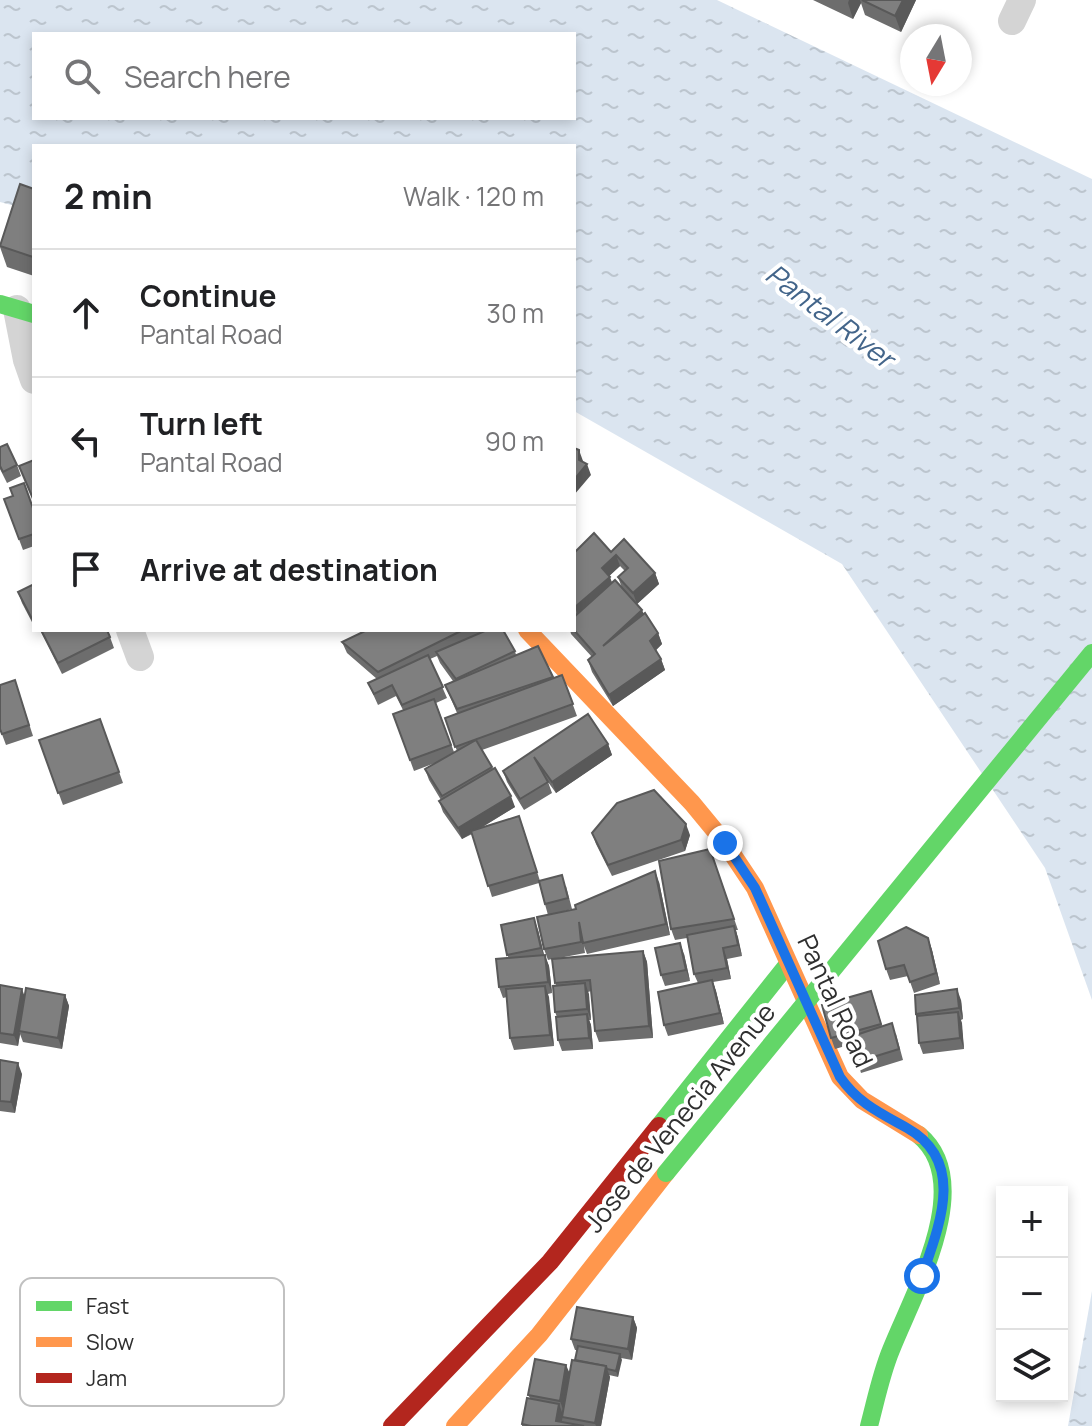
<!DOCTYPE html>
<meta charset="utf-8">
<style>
body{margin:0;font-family:Manrope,sans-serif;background:#f2f2f2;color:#202124}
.controls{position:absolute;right:24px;bottom:24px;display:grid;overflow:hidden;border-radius:0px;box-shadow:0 4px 12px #0003}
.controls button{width:72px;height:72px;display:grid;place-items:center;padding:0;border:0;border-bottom:2px solid #e0e0e0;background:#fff;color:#202124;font:40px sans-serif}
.compass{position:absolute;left:900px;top:24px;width:72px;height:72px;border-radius:50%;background:#fff;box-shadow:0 4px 12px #0003;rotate:190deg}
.stop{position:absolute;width:24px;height:24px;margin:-18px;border:6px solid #1a73e8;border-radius:50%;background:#fff}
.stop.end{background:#1a73e8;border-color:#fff;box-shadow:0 2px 8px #0008}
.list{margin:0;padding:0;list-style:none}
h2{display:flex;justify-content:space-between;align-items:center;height:104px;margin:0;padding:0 32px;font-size:34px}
h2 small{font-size:26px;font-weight:400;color:#757577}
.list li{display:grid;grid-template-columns:52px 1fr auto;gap:24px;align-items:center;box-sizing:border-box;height:128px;padding:0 32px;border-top:2px solid #e0e0e0}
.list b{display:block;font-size:30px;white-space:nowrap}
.list p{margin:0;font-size:26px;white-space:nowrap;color:#757577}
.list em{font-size:26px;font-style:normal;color:#757577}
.icon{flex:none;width:44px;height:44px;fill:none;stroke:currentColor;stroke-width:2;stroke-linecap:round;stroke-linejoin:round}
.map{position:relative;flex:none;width:1092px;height:1426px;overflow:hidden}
.search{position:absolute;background:#fff;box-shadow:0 4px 12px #0003;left:32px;top:32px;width:544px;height:88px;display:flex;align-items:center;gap:20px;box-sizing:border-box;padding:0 28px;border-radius:0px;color:#757577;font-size:30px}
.panel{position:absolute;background:#fff;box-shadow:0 4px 12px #0003;left:32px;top:144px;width:544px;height:488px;border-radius:0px}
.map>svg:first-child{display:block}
.water{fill:url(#water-ripples);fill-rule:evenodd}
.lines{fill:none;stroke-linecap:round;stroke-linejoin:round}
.street{stroke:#d4d4d4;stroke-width:28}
.fast{stroke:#63d668;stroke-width:18}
.slow{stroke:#ff974d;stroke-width:18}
.jam{stroke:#b3261e;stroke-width:18}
.fast-bridge{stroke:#63d668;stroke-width:18}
.wall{fill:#6d6d6d;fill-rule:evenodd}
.shaded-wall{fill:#595959}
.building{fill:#7f7f7f;stroke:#595959;stroke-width:2}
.route{stroke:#1a73e8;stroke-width:10}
.labels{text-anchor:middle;stroke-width:8;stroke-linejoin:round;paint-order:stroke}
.street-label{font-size:26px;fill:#2f2f2f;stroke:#fff}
.water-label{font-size:28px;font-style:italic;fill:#43658a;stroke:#fff}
.key{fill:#fff;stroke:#c1c1c1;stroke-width:2}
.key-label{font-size:22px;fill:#2f2f2f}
</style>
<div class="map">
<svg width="1092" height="1426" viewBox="0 0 1092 1426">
<defs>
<pattern id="water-ripples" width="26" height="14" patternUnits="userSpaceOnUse" patternTransform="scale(2)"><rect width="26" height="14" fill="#dbe5f0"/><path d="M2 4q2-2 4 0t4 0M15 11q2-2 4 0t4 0" fill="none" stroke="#bcc5ce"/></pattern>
</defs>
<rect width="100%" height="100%" fill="#fff"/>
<g class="water">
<path d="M0,0H717L1092,179V1000L1045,868L842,564L574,411V146H34V211L0,202ZM34,34H574V118H34Z"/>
<polygon points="1092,1291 1092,1426 1068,1426"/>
</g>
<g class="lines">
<g class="street">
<polyline points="1012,21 1022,0"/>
<polyline points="17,309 27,360 34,380"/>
<polyline points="130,630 140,657"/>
</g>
<g class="fast">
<polyline points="0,304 34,314"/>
<polyline points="659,1126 788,964"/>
<path d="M869,1426C876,1400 881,1374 891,1350C913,1294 977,1183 919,1135"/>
</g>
<g class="slow">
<polyline points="527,630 692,803 725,843 755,888 840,1077 862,1100 919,1135"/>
<polyline points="455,1426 539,1335 666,1173"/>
</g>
<polyline class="jam" points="392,1426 550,1262 659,1126"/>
<polyline class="fast-bridge" points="666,1173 1092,653"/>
</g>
<g class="wall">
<polygon points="813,0 916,0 901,32 865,15 861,3 853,19"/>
<polygon points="34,189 34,276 7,267 0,247 0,245"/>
<polygon points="0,447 17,465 21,476 7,483 0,469"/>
<polygon points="13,496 34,511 34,546 23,550 4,499"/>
<path d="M611,552L655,573L659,584L637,604L658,633L662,644L656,650L661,659L665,670L613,706L592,672L588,660L592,657L571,634L570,630H574L576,615L574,613V553ZM620,566L625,571L618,577L622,588L612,583L609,576Z"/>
<polygon points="34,584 34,626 22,603 18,592"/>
<polygon points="40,630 110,637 114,648 62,674"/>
<path d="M367,630H485L515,651L516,655L538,646L554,678L562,675L577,716L482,750L515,807L481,828L523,827L540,881L566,886L572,909L557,913L576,909L659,882L670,935L587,954L584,946L585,953L559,958L643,951L647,962L653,1038L599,1042L595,1031L591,991L588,992L591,1020H589L591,1025L593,1049L562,1051L558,1040L557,1017L555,1012L556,986L552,959L548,960L544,949L548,915L539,883L492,897L472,834L462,839L443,812L439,801L441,800L429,780L425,769L435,763L414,771L393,714L403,710L396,696L378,705L368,683L377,679L347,653L342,642ZM437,656L440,663L453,681L445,685L457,713L445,718L457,751L454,752L436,703L447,698L430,659Z"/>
<polygon points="15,680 33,736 6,745 0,729"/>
<polygon points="100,719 123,783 63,805 39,740"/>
<polygon points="608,744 612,755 556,793 548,782 552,793 524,810 507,782 503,771"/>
<polygon points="592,833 690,835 685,851 612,876 596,844"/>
<polygon points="710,849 738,930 736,930 742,956 727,959 731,979 713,982 716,991 724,1024 668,1036 664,1025 698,983 694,974 687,938 675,940 671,929"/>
<polygon points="538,930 544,955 549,966 552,993 548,994 554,1046 514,1050 510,1038 507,997 503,998 499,987 509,958 507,955"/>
<polygon points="928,938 932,950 940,984 914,993 908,976 890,980 886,969"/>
<polygon points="684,954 690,981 665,986 661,975"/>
<polygon points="0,985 25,998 65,995 69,1006 62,1049 23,1042 20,1034 18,1046 0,1043"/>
<polygon points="961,1000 963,1019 961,1020 964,1049 923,1054 919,1043 916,1014"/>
<polygon points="875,1002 882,1026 896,1034 903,1060 861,1073 852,1044 835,1049 831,1038"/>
<polygon points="0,1060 22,1074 15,1113 0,1111"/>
<polygon points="633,1317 637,1328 632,1360 621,1358 618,1377 609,1375 610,1377 601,1426 522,1426 522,1424 530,1398 528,1395 570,1374 575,1360 577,1350 575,1350 571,1339"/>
</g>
<g class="shaded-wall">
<polygon points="849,0 860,0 861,3 853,19 848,3"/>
<polygon points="903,0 916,0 901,32 895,16"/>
<polygon points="579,450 583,461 583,468 587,464 591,475 574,495 574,480 579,460"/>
<polygon points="616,555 620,566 606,579 602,568"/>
<polygon points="655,573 659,584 637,604 633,593"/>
<polygon points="610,577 614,588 579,618 575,607"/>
<polygon points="642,610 646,621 603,646"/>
<polygon points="658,633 662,644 654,652 650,641"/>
<polygon points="661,659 665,670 613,706 609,695"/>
<polygon points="608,744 612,755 556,793 552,782"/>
<polygon points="511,796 515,807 462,839 458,828"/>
<polygon points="686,824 690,835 685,851 681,840"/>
<polygon points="655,871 659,882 670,935 666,924"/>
<polygon points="534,918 538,930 545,959 541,948"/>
<polygon points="734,926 738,937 742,956 738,945"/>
<polygon points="928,938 932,950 940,984 936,973"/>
<polygon points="680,943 684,954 690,981 686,970"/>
<polygon points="723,948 727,959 731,979 727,968"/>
<polygon points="643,951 647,962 653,1038 649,1026"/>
<polygon points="545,955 549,966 552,993 548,982"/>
<polygon points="712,980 716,991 724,1024 720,1013"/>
<polygon points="585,983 589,994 591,1020 587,1009"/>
<polygon points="545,986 549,997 554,1046 550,1035"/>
<polygon points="22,989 26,1000 19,1031 20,1034 18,1046 14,1035"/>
<polygon points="957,989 961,1000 963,1019 959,1008"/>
<polygon points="65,995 69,1006 62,1049 58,1038"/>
<polygon points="958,1012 962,1023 964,1049 960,1038"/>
<polygon points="587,1014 591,1025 593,1049 589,1038"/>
<polygon points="18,1063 22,1074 15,1113 11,1102"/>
<polygon points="633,1317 637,1328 632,1360 628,1349"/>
<polygon points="620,1354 622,1360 618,1377 616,1371"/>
<polygon points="566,1365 571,1376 564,1412 560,1401"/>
<polygon points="606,1366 610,1377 601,1426 596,1426 595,1423"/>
<polygon points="559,1404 563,1415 561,1426 556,1421"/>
</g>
<g class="building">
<polygon points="862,0 903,0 895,16"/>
<polygon points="20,184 34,189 33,257 0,246"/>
<polygon points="7,444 17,465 3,472 0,466 0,447"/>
<polygon points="574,448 579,450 579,460 587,464 574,480"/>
<polygon points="34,460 34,501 19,466"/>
<polygon points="24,483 34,511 34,534 19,539 4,499 13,496 10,488"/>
<polygon points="594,533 611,552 624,539 655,573 633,593 618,577 628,568 616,555 602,568 610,577 575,607 574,553"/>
<polygon points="615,580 642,610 603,646 645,613 658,633 650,641 661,659 609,695 588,660 595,654 574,630 574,617"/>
<polygon points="34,584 34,618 32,619 18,592"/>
<polygon points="41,630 107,630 110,637 58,663"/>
<polygon points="367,630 463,630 378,672 342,642"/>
<polygon points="487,630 503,630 515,651 456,679 436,652"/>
<polygon points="538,646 553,677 457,709 445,685"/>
<polygon points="428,655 443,687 402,705 392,685 374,694 368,683"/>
<polygon points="562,675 573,704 455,747 445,718"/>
<polygon points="15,680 29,725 2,734 0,729 0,685"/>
<polygon points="434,699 451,745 410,760 393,714"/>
<polygon points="588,714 608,744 552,782 534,757 548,782 520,799 503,771"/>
<polygon points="100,719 119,772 58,793 39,740"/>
<polygon points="476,740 492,767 442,796 425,769"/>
<polygon points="495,768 511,796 458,828 439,801"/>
<polygon points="654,790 686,824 681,840 608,865 592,833 617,803"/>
<polygon points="519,816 537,872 488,886 471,831"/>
<polygon points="710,849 734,919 671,929 659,861"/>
<polygon points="655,871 666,924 583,943 579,922 581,942 544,949 537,917 576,909 575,905"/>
<polygon points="562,875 568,898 545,904 539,881"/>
<polygon points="534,918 541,948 507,955 501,925"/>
<polygon points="734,926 738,945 723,948 727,968 694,974 687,935"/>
<polygon points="906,927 928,938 936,973 910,982 904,965 886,969 878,941"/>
<polygon points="680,943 686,970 661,975 655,948"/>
<polygon points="643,951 649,1026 595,1031 590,980 555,983 552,959"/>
<polygon points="545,955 548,982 499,987 496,959"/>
<polygon points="712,980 720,1013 664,1025 658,992"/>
<polygon points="585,983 587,1009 555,1012 553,986"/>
<polygon points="0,985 22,989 14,1035 0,1033"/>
<polygon points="545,986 550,1035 510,1038 506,989"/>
<polygon points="26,988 65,995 58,1038 19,1031"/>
<polygon points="957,989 959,1008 916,1014 915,995"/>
<polygon points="871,991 881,1024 831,1038 822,1005"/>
<polygon points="958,1012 960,1038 919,1043 917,1016"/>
<polygon points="587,1014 589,1038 558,1040 556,1017"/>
<polygon points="892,1023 899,1049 857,1062 850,1037"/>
<polygon points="0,1060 18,1063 11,1102 0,1101"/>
<polygon points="577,1307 633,1317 628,1349 571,1339"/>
<polygon points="578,1346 620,1354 616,1371 607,1369 606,1366 575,1360"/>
<polygon points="535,1359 566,1365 560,1401 528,1395"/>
<polygon points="572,1360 606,1366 595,1423 562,1417"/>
<polygon points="527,1398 559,1404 556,1421 584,1426 531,1426 522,1424"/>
</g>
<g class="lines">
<path class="route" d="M725,843L755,888L840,1077C858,1103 880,1113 907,1128C966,1161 940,1224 922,1276"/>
</g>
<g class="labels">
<g class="street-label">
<text transform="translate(835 1001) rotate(65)" y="9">Pantal Road</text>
<text transform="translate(680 1118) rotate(-51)" y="9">Jose de Venecia Avenue</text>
</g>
<g class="water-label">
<text transform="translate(830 316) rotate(37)" y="10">Pantal River</text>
</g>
</g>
<rect x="20" y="1278" width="264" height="128" rx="12" class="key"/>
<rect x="36" y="1301" width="36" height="10" fill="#63d668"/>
<rect x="36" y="1337" width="36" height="10" fill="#ff974d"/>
<rect x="36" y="1373" width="36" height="10" fill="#b3261e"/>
<g class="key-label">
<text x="86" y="1314">Fast</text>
<text x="86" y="1350">Slow</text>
<text x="86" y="1386">Jam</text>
</g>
</svg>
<div class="controls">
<button>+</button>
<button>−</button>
<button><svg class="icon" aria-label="layers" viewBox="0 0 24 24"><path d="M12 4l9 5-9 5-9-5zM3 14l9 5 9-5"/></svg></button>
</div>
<svg class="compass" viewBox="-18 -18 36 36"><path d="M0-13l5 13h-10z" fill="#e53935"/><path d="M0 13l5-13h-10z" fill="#757577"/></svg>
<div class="stop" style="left:922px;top:1276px"></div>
<div class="stop end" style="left:725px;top:843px"></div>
<div class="search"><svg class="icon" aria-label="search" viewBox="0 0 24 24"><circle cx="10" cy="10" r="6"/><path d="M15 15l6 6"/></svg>Search here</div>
<section class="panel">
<h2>2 min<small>Walk · 120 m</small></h2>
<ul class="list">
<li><svg class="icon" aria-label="ahead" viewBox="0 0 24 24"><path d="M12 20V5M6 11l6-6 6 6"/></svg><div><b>Continue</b><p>Pantal Road</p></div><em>30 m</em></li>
<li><svg class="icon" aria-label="left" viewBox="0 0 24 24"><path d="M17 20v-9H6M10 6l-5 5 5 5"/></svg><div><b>Turn left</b><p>Pantal Road</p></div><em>90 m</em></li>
<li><svg class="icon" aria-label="arrive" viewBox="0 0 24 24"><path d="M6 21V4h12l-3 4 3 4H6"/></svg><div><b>Arrive at destination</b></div></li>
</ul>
</section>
</div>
